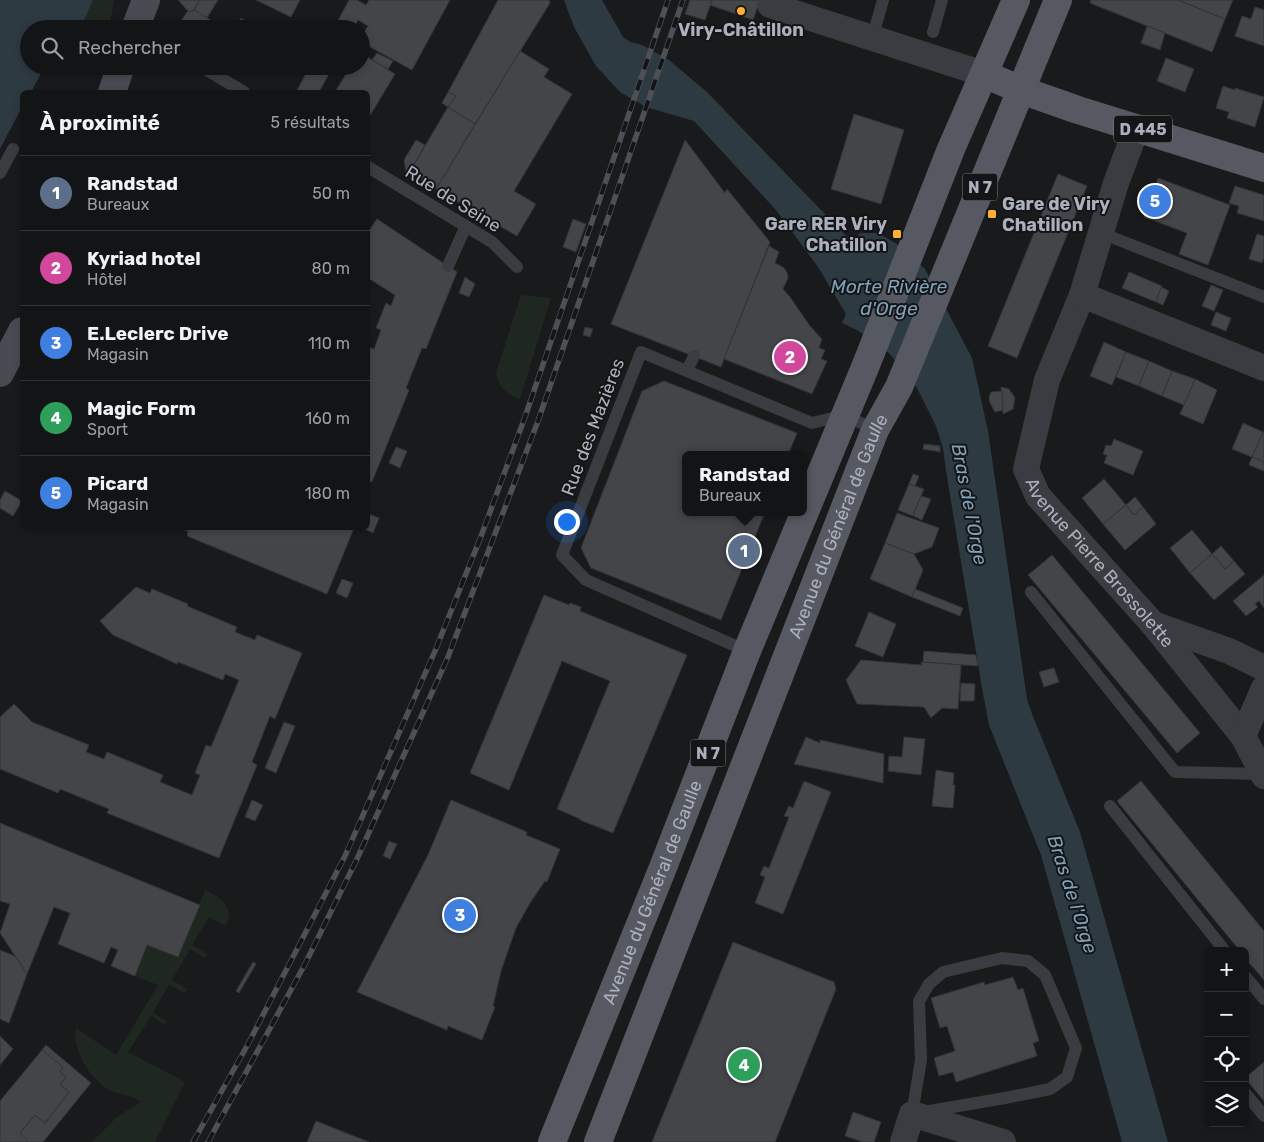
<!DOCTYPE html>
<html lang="fr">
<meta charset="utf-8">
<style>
body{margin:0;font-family:Rubik,sans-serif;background:#1c1d1e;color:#f1f3f6}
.controls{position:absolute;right:15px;bottom:15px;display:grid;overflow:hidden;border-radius:8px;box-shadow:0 2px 8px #0003}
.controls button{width:45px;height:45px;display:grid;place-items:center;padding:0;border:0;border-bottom:1px solid #323334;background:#131415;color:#f1f3f6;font:25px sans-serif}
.you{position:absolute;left:566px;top:521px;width:18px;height:18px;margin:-12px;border:4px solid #fff;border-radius:50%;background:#1a73e8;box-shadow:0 0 0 8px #1a73e833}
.badge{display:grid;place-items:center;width:32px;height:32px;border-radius:50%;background:#7c3aed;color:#fff;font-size:16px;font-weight:700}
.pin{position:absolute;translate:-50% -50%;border:2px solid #fff;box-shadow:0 1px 5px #0006}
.popup{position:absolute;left:682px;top:451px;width:125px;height:65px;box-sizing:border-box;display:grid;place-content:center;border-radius:8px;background:#131415;filter:drop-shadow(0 1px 4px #0005);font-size:16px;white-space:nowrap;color:#9d9ea0}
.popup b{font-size:19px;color:#f1f3f6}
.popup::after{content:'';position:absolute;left:50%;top:100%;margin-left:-10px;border:10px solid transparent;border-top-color:#131415}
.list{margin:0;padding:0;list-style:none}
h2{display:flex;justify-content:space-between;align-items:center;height:65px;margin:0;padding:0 20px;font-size:21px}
h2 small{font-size:16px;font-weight:400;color:#9d9ea0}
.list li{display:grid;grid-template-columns:32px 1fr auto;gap:15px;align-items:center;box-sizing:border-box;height:75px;padding:0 20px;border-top:1px solid #323334}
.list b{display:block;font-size:19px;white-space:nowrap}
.list p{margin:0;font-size:16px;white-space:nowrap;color:#9d9ea0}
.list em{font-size:16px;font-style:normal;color:#9d9ea0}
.icon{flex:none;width:28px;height:28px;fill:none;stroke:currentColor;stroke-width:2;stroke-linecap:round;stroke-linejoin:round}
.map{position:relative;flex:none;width:1264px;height:1142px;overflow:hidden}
.search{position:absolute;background:#131415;box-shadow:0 2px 8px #0003;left:20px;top:20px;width:350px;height:55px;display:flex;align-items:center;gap:12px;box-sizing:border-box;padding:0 18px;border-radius:28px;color:#9d9ea0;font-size:19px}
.panel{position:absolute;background:#131415;box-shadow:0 2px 8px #0003;left:20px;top:90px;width:350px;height:440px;border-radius:8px}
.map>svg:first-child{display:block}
.green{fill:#1f2820}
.water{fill:#2e3a42}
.building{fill:#434549;stroke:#333438}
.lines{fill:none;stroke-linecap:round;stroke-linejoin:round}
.lane{stroke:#3a3c41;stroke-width:12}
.street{stroke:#3a3c41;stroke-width:26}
.secondary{stroke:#484b52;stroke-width:28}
.primary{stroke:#565961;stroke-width:28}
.rail-casing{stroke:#4d5057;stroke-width:5.5}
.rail{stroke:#141517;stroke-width:4;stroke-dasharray:11;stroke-linecap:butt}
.poi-dot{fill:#ffb02f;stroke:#141517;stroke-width:2}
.labels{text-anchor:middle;stroke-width:4;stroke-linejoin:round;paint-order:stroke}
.shield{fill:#141517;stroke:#7e828a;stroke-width:1}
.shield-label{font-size:16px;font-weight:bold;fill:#abb1bc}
.poi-label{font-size:18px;font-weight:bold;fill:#abb1bc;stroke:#141517}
.street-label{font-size:18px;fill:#abb1bc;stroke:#141517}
.water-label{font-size:19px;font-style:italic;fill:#80a1b9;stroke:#141517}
</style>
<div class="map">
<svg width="1264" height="1142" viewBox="0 0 1264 1142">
<rect width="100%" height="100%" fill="#191a1c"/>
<g class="green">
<polygon points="93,0 114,0 109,29 80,29"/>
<path d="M521,295L551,298L520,399C505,393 499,388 496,373Z"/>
<path d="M205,890C220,897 236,908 225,926L209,917L192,945L208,954L205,958L190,949L172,980L187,989L184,993L169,984L153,1013L167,1021L165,1025L151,1016L128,1052L185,1082L155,1142H92L117,1117L141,1102C132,1094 120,1096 109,1090C90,1078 72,1051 76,1028L116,1055L158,985L135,976L147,945L178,957Z"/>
</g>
<g class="water">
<polygon points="0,0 93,0 80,29 29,29 29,66 45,66 31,92 22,92 22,107 0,149"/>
<polygon points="564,0 602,0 623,37 630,42 642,45 669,60 707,92 852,242 860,233 878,233 897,244 925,269 972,358 988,431 1027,699 1032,714 1080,832 1168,1142 1122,1142 1041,855 989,725 983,694 946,471 943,448 936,426 917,388 889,353 857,330 842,323 846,314 818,267 776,210 694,121 646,107 620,92 596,66 574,27"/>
</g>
<g class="building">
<polygon points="178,0 200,0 192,12 188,11"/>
<polygon points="200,0 218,0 207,18 194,10"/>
<polygon points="256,0 300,0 291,17"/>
<polygon points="349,0 357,0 366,5 369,0 450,0 412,70 361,42 361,37 368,26 358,20 353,29 334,28"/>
<polygon points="498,0 549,0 550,3 475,124 448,107 456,96 448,92"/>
<polygon points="690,0 712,0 705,20 685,14"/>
<polygon points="712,0 760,0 753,20 710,5"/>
<polygon points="1091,0 1178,0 1225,19 1212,52 1090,3"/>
<polygon points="1178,0 1233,0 1225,19"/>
<polygon points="1255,7 1264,10 1264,46 1235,36 1242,16 1251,19"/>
<polygon points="194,10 212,21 207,29 175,29 188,11 192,12"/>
<polygon points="241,18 258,29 234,29"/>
<polygon points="1147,26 1165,33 1160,50 1141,43"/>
<polygon points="520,51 549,69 544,77 572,94 514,191 536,204 517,236 436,189"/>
<polygon points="361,53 395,74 368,119 368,92 335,92 351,66 361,66"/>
<polygon points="377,53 393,61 388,69 372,60"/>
<polygon points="1166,58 1194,69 1185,92 1157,81"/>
<polygon points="248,66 264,66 260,74"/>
<polygon points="310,66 320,66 330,72 319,92 296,92"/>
<polygon points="1223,86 1235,90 1235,88 1264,97 1255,127 1227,118 1229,112 1216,108"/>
<polygon points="448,92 456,96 448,107 442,103"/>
<polygon points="448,107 475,124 436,189 409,173"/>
<polygon points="854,114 904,130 881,204 831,189"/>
<polygon points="416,140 425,145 409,173 406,172 404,160"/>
<polygon points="685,140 725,193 727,189 770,242 721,367 611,324"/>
<polygon points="1058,174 1087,186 1017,358 988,346"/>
<polygon points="1158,178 1230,205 1208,265 1179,254 1187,233 1144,217"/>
<polygon points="1235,186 1264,195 1264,221 1237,213 1239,206 1229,203"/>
<polygon points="377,219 457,272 426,349 422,348 406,388 409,390 372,482 368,481 368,482 368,347 374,349 381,330 376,328 386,303 391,306 395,295 368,278 368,232"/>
<polygon points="573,219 586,224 576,252 563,247"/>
<polygon points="1257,234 1264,236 1264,258 1262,263 1249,259"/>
<polygon points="769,246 779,252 775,263 783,267 787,272 788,278 783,289 790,297 810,326 822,339 819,348 825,350 821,359 827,361 812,394 724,359"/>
<polygon points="1129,272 1162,286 1156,302 1122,288"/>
<polygon points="465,277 475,284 469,297 459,293"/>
<polygon points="1211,285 1223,290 1214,311 1202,306"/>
<polygon points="1161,287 1169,291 1163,305 1156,302"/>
<polygon points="1216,312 1231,318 1226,331 1211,325"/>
<polygon points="585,327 593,329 590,337 583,335"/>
<polygon points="1104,342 1126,352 1112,385 1090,376"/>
<polygon points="1126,352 1149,361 1139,386 1116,377"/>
<polygon points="1149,361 1172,371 1162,396 1139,386"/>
<polygon points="1172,371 1195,379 1184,405 1162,396"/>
<polygon points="1195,379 1217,390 1203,424 1180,414"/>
<polygon points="664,381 797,433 788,455 685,455 685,512 765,512 721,620 591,568 581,548 642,391"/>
<polygon points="1001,387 1009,389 1015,398 1013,409 1003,414"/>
<polygon points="1002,391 1003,410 995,412 990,403 989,397 991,392"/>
<polygon points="1243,423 1263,432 1252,457 1232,449"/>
<polygon points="1263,432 1264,432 1264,462 1252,457"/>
<polygon points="1114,439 1143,451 1133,475 1104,463 1107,455 1103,454 1106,445 1111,446"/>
<polygon points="924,444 940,446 940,452 923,449"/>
<polygon points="396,447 407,451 400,468 389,463"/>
<polygon points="1252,457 1264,462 1264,471 1249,465"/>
<polygon points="913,474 919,476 915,486 909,484"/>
<polygon points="1104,479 1126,505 1103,524 1082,498"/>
<polygon points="909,484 924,489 913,516 898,510"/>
<polygon points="5,491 22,501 13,516 0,508 0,500"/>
<polygon points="921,496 931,499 922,520 913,516"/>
<polygon points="1135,497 1143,507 1134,515 1126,505"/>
<polygon points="1126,505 1134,515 1143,507 1156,524 1125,550 1103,524"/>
<polygon points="897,513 939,528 932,547 914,554 885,543"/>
<polygon points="369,514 379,518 373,533 363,528 368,528"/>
<polygon points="179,528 354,528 327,594 187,536 188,531"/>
<polygon points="1192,530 1212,554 1190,573 1170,548"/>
<polygon points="885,543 914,554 923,570 912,597 870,579"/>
<polygon points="1221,546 1234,561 1225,569 1212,554"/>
<polygon points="1212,554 1225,569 1234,561 1245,574 1214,600 1190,573"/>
<polygon points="1052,555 1200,733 1177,753 1028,575"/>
<polygon points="1264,575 1264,608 1259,601 1255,604 1258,607 1246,616 1233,601"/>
<polygon points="342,579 353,583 347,598 336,593"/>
<polygon points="136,587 150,593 152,589 188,604 187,606 237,627 235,632 255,640 257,635 302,653 275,719 270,716 252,762 257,765 219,858 107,813 109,809 60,789 58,793 0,769 0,717 14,704 32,722 89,745 86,752 104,759 107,752 163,775 160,782 192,795 200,775 195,773 206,745 211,747 239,680 225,674 223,680 178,662 177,664 113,635 100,621"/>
<polygon points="915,589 963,608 960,616 912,597"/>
<polygon points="544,595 569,605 570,603 581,607 580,611 687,655 613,833 580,820 580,819 557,809 610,681 562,661 509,790 470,773"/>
<polygon points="869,612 896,624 883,657 855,646"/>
<polygon points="924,651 976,655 978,666 923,662"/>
<polygon points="861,660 922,665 921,662 961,665 958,709 942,708 931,718 924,707 857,704 846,680"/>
<polygon points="1054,668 1059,682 1044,687 1039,672"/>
<polygon points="961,683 975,684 974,701 960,701"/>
<polygon points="284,722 295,726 276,773 265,768"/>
<polygon points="806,737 820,743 820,740 884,754 883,783 794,764"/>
<polygon points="904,737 925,739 921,775 888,771 889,756 902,757"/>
<polygon points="936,770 954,773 953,785 955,785 953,808 932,806"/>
<polygon points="804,781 831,792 783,914 755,903 765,877 760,875 764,866 769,868 789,817 784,816 789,806 793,808"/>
<polygon points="1141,781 1264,931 1264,980 1245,958 1245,951 1240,951 1117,801"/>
<polygon points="252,800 263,805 255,821 245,817"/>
<polygon points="451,800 527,832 526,835 560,849 547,882 545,881 530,903 516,928 501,971 493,1006 495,1007 482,1040 448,1026 447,1030 357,992 428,855"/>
<polygon points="0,823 200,905 178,957 147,945 135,976 111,966 118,950 111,947 104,963 58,944 70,913 54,907 27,974 0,933 10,904 0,901"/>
<polygon points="389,841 397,844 390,859 383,856"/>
<polygon points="733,942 834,982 836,989 775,1142 652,1142"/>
<polygon points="0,950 15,956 27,974 9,1023 0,1019"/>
<polygon points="253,962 256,964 239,993 236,991"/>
<polygon points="1013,977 1018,990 1023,988 1039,1041 1033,1043 1037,1056 956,1082 953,1072 939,1076 934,1058 955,1051 947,1026 940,1028 931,998 984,982 985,985"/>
<polygon points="0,1036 13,1049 0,1065"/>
<polygon points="46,1045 91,1083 43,1142 29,1142 20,1133 35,1115 45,1123 69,1092 60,1084 66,1077 60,1072 63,1067 41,1051"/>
<polygon points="42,1050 63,1067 60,1072 66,1077 60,1084 69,1092 45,1123 35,1115 20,1133 29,1142 0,1142 0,1101"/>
<polygon points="1264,1062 1264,1101 1245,1078"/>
<polygon points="853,1112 881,1122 874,1142 863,1142 845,1136"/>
<polygon points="316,1121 369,1142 307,1142"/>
</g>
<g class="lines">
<g class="lane">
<polyline points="933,32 942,0"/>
<polyline points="872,39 883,0"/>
<polyline points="200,66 244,92"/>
<polyline points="368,167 492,242 517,267"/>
<polyline points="0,173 13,149"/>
<polyline points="1101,233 1264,297"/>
<polyline points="448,266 466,226"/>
<polyline points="687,371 694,356"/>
<polyline points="1031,592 1175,772 1263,774"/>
<polyline points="747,651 586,580 562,555 641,352 812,423 845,415 875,430"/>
<polyline points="1110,806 1225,951"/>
<polygon points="1002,958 1028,961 1045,975 1076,1048 1067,1077 1050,1089 1005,1098 912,1114 921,1060 919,1001 929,984 943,972"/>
<polyline points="1245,976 1264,999"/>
<polyline points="1245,1093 1264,1116"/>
</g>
<g class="street">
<polyline points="770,5 984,74"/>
<path id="s1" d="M1137,127L1116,183L1082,295L1047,380L1026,469L1038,496L1153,624L1243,736L1264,776"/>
<polyline points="1082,295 1264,368"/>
<polyline points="1153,624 1229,651 1264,668"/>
<polyline points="1243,736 1264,688"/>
<polyline points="903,1142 912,1114 1003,1142"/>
</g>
<g class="secondary">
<polyline points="135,29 146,0"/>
<polyline points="112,92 121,66"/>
<polyline points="0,373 22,331"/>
</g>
<g class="primary">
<polyline points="984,74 1021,90 1078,110 1264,168"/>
<path id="s2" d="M552,1142L662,870L747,651L866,365L951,149L1016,0"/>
<path id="s3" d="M598,1142L875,430L899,387L1058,0"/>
</g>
<g class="rail-casing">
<g id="rail">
<polyline points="193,1142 247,1046 345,856 435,651 480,539 525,417 668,0"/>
<polyline points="208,1142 304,966 357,859 448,657 538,421 683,0"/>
</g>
</g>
<use href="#rail" class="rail"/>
</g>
<g class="poi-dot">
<circle cx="741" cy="11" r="5"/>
<rect x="987" y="209" width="10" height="10" rx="2.5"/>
<rect x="892" y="229" width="10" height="10" rx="2.5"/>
</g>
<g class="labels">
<g class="shield">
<rect x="1114" y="115.5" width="58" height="27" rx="4"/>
<rect x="962.5" y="173.5" width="35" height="27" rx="4"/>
<rect x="690.5" y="739.5" width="35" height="27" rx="4"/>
</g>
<g class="shield-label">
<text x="1143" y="135">D 445</text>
<text x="980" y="193">N 7</text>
<text x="708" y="759">N 7</text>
</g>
<g class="poi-label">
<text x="741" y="36">Viry-Châtillon</text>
<text x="1002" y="210" text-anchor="start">Gare de Viry<tspan x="1002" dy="21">Chatillon</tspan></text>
<text x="887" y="230" text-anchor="end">Gare RER Viry<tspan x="887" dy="21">Chatillon</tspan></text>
</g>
<g class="street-label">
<text transform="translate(453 199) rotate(32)" y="6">Rue de Seine</text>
<text transform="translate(593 427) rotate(-69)" y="6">Rue des Mazières</text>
<text dy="6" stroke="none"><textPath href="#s3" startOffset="661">Avenue du Général de Gaulle</textPath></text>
<text dy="6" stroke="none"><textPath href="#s1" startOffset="480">Avenue Pierre Brossolette</textPath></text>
<text dy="6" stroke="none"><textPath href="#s2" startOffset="269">Avenue du Général de Gaulle</textPath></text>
</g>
<g class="water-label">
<text x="889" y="293">Morte Rivière<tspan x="889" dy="22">d'Orge</tspan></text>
<text transform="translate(970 504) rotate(79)" y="7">Bras de l'Orge</text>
<text transform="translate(1073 894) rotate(72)" y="7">Bras de l'Orge</text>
</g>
</g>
</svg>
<div class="controls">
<button>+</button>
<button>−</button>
<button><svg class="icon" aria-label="locate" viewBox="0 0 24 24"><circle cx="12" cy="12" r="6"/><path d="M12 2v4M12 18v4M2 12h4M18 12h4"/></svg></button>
<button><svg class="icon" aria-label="layers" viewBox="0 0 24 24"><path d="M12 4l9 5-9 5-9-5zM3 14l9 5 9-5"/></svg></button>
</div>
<div class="you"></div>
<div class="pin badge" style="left:744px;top:551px;background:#5c6f8a">1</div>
<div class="popup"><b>Randstad</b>Bureaux</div>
<div class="pin badge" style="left:790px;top:357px;background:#d1479c">2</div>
<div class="pin badge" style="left:460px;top:915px;background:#3f7fe0">3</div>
<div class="pin badge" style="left:744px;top:1065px;background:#2e9e5b">4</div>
<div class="pin badge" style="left:1155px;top:201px;background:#3f7fe0">5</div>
<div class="search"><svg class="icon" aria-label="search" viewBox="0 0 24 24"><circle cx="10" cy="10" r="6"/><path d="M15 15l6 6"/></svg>Rechercher</div>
<section class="panel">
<h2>À proximité<small>5 résultats</small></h2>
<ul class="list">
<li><span class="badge" style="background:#5c6f8a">1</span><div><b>Randstad</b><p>Bureaux</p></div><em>50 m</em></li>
<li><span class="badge" style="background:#d1479c">2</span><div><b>Kyriad hotel</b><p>Hôtel</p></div><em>80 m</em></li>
<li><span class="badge" style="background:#3f7fe0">3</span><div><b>E.Leclerc Drive</b><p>Magasin</p></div><em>110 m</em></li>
<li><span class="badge" style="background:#2e9e5b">4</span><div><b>Magic Form</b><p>Sport</p></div><em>160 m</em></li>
<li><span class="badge" style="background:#3f7fe0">5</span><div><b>Picard</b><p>Magasin</p></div><em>180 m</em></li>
</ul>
</section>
</div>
